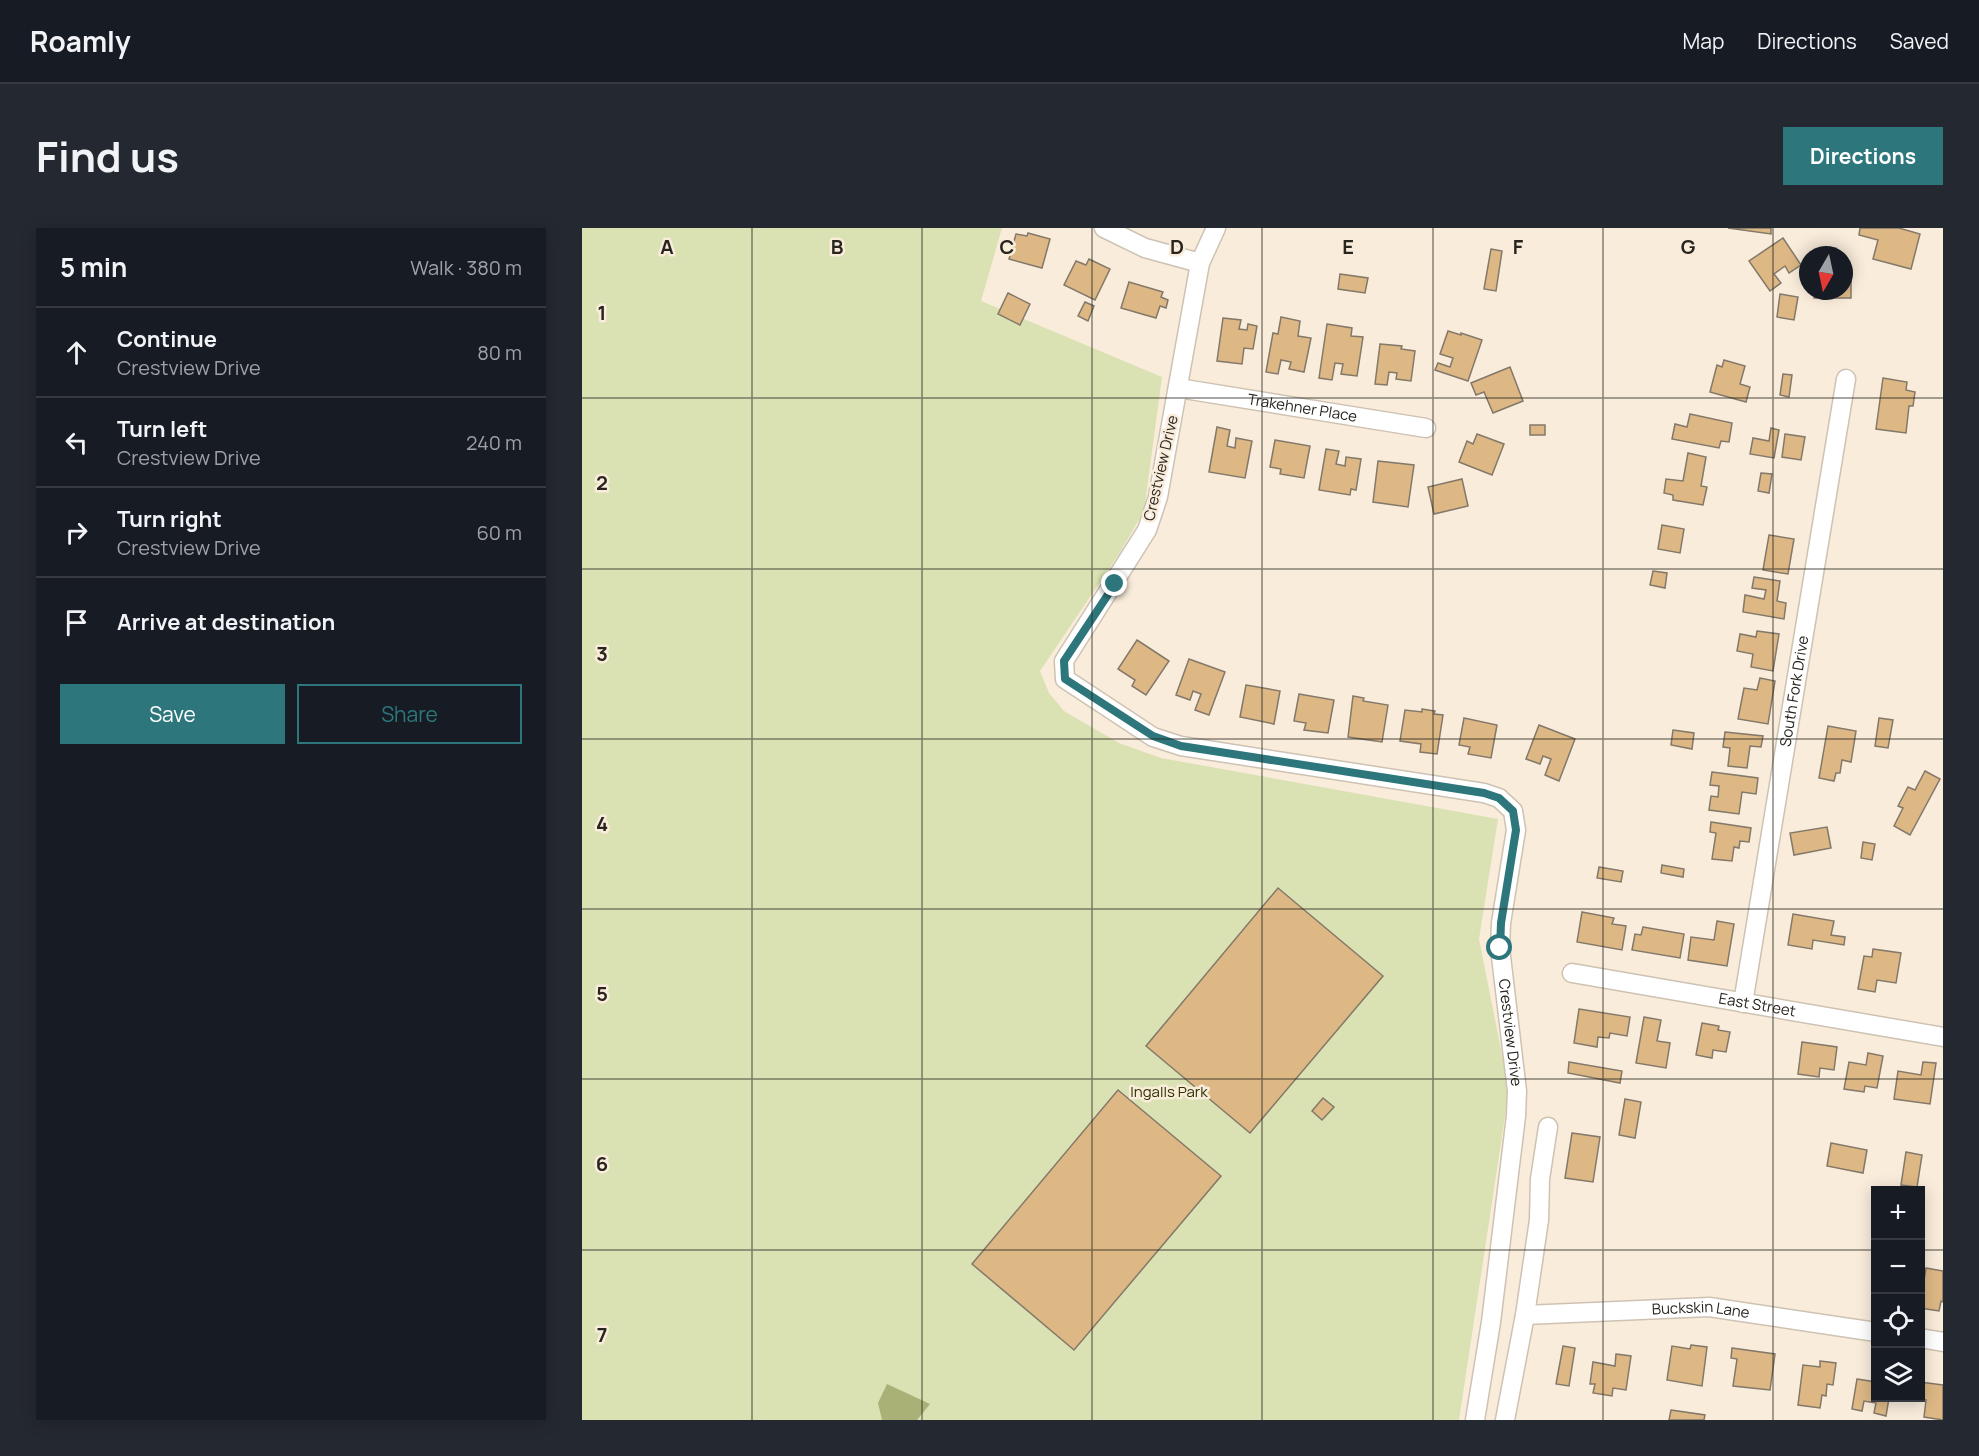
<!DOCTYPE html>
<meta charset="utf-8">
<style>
body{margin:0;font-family:Manrope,sans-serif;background:#242831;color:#f1f3f6}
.controls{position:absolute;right:18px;bottom:18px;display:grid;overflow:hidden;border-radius:0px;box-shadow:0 3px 15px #0003}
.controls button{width:54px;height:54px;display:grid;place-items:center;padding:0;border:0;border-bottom:2px solid #363941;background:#171b24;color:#f1f3f6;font:30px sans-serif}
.compass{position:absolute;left:1217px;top:18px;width:54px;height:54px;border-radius:50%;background:#171b24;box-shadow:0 3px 15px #0003;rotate:189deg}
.stop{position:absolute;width:18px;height:18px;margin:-14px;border:4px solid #2d777c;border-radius:50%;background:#fff}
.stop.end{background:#2d777c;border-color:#fff;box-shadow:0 2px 6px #0008}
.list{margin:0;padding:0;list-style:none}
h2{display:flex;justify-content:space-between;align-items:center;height:78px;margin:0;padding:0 24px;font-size:26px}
h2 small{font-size:20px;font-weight:400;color:#9ea1a6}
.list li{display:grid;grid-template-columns:39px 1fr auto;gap:18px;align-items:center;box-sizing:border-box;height:90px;padding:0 24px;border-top:2px solid #363941}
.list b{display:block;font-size:22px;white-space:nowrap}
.list p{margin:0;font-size:20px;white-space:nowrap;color:#9ea1a6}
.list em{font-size:20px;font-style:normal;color:#9ea1a6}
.actions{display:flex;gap:12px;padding:18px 24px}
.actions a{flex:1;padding:14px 0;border:2px solid #2d777c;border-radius:0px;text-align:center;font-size:21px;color:#2d777c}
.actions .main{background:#2d777c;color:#fff}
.icon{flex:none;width:33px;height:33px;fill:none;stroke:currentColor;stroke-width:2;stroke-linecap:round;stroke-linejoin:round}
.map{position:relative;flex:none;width:1361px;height:1192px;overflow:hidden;border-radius:0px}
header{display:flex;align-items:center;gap:36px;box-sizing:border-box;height:84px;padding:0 30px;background:#171b24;border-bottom:2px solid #363941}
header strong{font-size:28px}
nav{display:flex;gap:33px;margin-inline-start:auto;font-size:21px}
.intro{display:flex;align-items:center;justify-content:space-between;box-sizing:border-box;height:144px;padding:0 36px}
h1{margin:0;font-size:42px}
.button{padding:15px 27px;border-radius:0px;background:#2d777c;color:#fff;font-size:21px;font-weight:700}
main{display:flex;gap:36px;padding:0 36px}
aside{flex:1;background:#171b24;border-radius:0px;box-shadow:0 3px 15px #0003}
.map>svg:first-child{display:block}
.green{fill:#dae1b3}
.forest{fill:#a9b177}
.building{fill:#ddb885;stroke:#837869;stroke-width:1.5}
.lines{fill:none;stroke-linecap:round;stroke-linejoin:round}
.minor-casing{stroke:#cec2b2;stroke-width:21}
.minor{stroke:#fff;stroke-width:18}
.route{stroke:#2d777c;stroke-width:8}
.grid{fill:none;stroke:#28241e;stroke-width:1.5;stroke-opacity:0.55}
.labels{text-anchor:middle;stroke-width:5;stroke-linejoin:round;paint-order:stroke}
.street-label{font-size:15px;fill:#28241e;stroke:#f9ecdb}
.park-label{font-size:15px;fill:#2e3203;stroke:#f9ecdb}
.grid-label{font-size:20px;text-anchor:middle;font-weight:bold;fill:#28241e;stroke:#f9ecdb;stroke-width:5;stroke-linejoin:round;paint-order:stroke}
</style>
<header>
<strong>Roamly</strong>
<nav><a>Map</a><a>Directions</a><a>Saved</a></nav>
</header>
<div class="intro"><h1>Find us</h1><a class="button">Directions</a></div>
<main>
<aside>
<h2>5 min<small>Walk · 380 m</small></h2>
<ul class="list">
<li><svg class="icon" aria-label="ahead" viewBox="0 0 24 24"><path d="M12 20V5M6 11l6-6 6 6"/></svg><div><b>Continue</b><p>Crestview Drive</p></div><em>80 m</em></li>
<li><svg class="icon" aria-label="left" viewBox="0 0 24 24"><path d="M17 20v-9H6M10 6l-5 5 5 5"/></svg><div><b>Turn left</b><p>Crestview Drive</p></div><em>240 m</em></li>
<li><svg class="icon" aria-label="right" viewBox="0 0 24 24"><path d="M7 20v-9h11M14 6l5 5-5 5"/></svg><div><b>Turn right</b><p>Crestview Drive</p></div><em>60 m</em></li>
<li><svg class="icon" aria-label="arrive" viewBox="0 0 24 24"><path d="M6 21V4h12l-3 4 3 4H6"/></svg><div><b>Arrive at destination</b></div></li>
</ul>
<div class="actions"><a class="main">Save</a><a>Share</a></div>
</aside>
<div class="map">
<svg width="1361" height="1192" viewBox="0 0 1361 1192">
<rect width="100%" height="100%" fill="#f9ecdb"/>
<polygon class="green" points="0,0 420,0 399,73 580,149 562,283 537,326 458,443 467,465 482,483 537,515 579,530 916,591 897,711 927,862 877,1192 0,1192"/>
<polygon class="forest" points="305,1156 348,1176 335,1192 300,1192 296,1175"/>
<g class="building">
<polygon points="1146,0 1189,0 1189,6"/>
<polygon points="1278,0 1317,0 1338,6 1329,41 1291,31 1296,12 1277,7"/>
<polygon points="446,5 468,11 460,40 427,31 434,6 445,8"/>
<polygon points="1201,10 1219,37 1207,45 1203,38 1192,46 1199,55 1188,63 1167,33"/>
<polygon points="909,21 920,23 914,63 902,61"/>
<polygon points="507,31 528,41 513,72 482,57 494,33 504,37"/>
<polygon points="1262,38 1269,38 1269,70 1232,70 1232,63 1262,63"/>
<polygon points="758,46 786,50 783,65 756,61"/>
<polygon points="547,54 581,64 579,69 586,72 584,80 578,78 574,90 539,80"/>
<polygon points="426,65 448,76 438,97 416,86"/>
<polygon points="1198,66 1216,69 1212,92 1195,89"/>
<polygon points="503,74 512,78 506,93 496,88"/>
<polygon points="699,89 718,93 716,108 729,110 722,144 707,141 709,134 699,132 696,146 684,144 691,105 696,106"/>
<polygon points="641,90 659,92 657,101 665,102 666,96 675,98 671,121 662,120 660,136 635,133"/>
<polygon points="745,96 770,100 769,108 781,109 775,148 759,146 761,136 753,135 750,152 737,150"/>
<polygon points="866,103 879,107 879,105 900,112 886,153 853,142 856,135 868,139 871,130 858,126"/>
<polygon points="798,116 820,118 819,121 833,123 829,153 814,151 815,145 807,144 805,157 793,156"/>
<polygon points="1142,132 1163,138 1158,156 1168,159 1164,174 1128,164 1135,137 1140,139"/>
<polygon points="928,139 941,173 911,185 902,164 894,167 889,155"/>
<polygon points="1201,146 1210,147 1207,169 1198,167"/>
<polygon points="1301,150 1325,154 1324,162 1333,164 1331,178 1327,178 1324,205 1294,201"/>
<polygon points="1108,186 1150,195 1147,214 1139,213 1137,220 1090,211 1093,196 1105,199"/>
<rect x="948" y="197" width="15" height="10"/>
<polygon points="635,199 648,202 645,218 653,220 654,210 670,213 663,250 627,244"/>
<polygon points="1189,200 1197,202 1192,230 1168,226 1171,210 1187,213"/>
<polygon points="895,206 922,216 910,247 877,234 885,213 891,216"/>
<polygon points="1203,206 1223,209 1219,232 1200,229"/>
<polygon points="693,212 728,218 722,250 698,246 699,241 688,239"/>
<polygon points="744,221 757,223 754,236 763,238 764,229 779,231 774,262 769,261 768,267 737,262"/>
<polygon points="1106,225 1124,229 1119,258 1125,259 1121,277 1091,272 1091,267 1082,265 1084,251 1101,253"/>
<polygon points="796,233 832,237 826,279 791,274"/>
<polygon points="1179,245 1190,246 1187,265 1176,263"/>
<polygon points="880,251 886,278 852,286 846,259"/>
<polygon points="1080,297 1102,301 1098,325 1076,321"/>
<polygon points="1187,307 1212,311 1206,346 1181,342"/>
<polygon points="1071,343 1085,345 1083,360 1068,357"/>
<polygon points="1172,349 1198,353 1195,373 1204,375 1202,391 1161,384 1163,367 1182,371 1184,362 1170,360"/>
<polygon points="1175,403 1197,406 1191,443 1169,439 1171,426 1155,423 1158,406 1174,409"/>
<polygon points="555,412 587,433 564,467 550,458 553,452 536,441"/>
<polygon points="607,431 643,444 627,487 613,482 619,466 611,463 608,472 594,467"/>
<polygon points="1178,450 1193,453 1186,496 1156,491 1162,460 1175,462"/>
<polygon points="664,457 698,463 692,496 658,489"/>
<polygon points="717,466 752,472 746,505 722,502 724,495 712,493"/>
<polygon points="771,468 782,470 781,473 806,477 800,514 766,509"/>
<polygon points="840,481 853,483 852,486 861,487 855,526 838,524 839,516 818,513 823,482 840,484"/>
<polygon points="882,490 915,497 909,530 886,526 888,519 877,517"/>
<polygon points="1297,490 1311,492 1306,520 1293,518"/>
<polygon points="957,497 993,511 977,553 963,547 969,531 961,528 958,536 944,531"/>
<polygon points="1246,498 1274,503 1269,534 1260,532 1258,545 1254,545 1252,553 1237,550"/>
<polygon points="1091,502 1112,505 1110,521 1089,517"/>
<polygon points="1143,504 1181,508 1179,519 1168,518 1165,540 1146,538 1148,520 1141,519"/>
<polygon points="1343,543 1358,551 1328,607 1312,598 1321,580 1316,578 1326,559 1333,562"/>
<polygon points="1130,544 1176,550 1174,566 1160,564 1157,586 1127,582 1129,568 1136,569 1137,558 1128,557"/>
<polygon points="1129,594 1169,600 1167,614 1158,613 1157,620 1152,619 1150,633 1130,631 1134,605 1128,604"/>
<polygon points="1245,599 1249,620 1212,627 1208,605"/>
<polygon points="1281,614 1293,616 1290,632 1279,630"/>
<polygon points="1080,637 1102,641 1101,649 1079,645"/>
<polygon points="1017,639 1041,643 1039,654 1015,650"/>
<polygon points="696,660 801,748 668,905 564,818"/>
<polygon points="1000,684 1032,690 1030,696 1044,698 1040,722 995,714"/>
<polygon points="1211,686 1252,693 1249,707 1263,709 1262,717 1231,712 1230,721 1206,717"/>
<polygon points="1135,693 1152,696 1145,738 1106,732 1109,709 1132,712"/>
<polygon points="1061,699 1102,706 1098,730 1050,722 1053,706 1059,707"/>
<polygon points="1291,721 1319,725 1314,755 1295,752 1293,764 1276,761 1282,728 1290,729"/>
<polygon points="997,781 1048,789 1045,808 1028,805 1027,810 1016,809 1015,819 992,815"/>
<polygon points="1062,789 1079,792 1075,813 1088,815 1084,840 1054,835"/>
<polygon points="1120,795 1137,798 1136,802 1148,804 1144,824 1131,822 1130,830 1114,827"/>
<polygon points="1220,814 1255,819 1252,842 1238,840 1237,849 1216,846"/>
<polygon points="1286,825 1301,828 1295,860 1283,858 1282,864 1262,861 1267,834 1284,837"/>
<polygon points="987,834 1040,843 1038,855 986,845"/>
<polygon points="1341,834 1354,835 1348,876 1312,871 1316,843 1339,847"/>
<polygon points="536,862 639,948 492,1122 390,1036"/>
<polygon points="741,870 752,879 740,892 730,883"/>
<polygon points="1043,871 1059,874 1053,910 1037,907"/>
<polygon points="990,905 1018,909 1011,954 983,950"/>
<polygon points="1249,915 1285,922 1281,945 1245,938"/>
<polygon points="1324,924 1340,927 1335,959 1319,957"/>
<polygon points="1344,1040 1361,1043 1361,1074 1359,1073 1357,1083 1338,1080 1338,1065 1340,1065"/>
<polygon points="1109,1117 1125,1119 1120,1158 1085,1152 1090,1118 1108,1121"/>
<polygon points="981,1118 993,1120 987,1158 974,1156"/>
<polygon points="1150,1120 1193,1126 1188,1162 1151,1158 1155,1131 1149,1130"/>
<polygon points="1034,1126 1049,1128 1044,1162 1031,1160 1030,1168 1011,1165 1013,1156 1008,1156 1011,1134 1033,1138"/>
<polygon points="1238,1133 1254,1135 1251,1157 1245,1156 1244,1168 1240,1167 1238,1180 1216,1177 1221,1137 1238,1139"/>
<polygon points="1275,1151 1294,1154 1294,1170 1307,1170 1304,1188 1292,1185 1294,1175 1282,1173 1280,1183 1270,1181"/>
<polygon points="1338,1154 1361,1157 1361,1192 1342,1189 1344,1172 1330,1170 1338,1170"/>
<polygon points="1089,1182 1123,1187 1122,1192 1087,1192"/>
</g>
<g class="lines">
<g class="minor-casing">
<g id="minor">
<polyline points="522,0 563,20 618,35"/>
<path id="s1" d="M634,0L618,35L576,269L565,302L482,433L483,451L571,509L599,518L902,565L917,570L931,583L934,602L919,695L918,720L935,863L934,888L909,1094L893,1192"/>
<path id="s2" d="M596,160L844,200"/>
<path id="s3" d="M990,745L1361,809"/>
<path id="s4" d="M1161,775L1264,151"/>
<path id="s5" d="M943,1087L1127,1079L1294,1104"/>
<polyline points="1338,1110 1361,1114"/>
<polyline points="923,1192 943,1087 957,992 958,951 966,899"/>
</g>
</g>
<use href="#minor" class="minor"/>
</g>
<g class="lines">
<polyline class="route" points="533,356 482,433 483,451 571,508 599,518 902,565 917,570 931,583 934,602 919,695 918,720"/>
</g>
<path class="grid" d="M170,0V1192M340,0V1192M510,0V1192M680,0V1192M851,0V1192M1021,0V1192M1191,0V1192M0,170H1361M0,341H1361M0,511H1361M0,681H1361M0,851H1361M0,1022H1294M1338,1022H1361"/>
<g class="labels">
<g class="street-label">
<text dy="5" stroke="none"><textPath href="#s2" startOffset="126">Trakehner Place</textPath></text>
<text transform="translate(579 240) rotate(-77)" y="5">Crestview Drive</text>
<text dy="5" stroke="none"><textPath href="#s4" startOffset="316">South Fork Drive</textPath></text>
<text dy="5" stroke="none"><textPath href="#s3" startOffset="188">East Street</textPath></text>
<text dy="5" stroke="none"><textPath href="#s1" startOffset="1184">Crestview Drive</textPath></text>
<text dy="5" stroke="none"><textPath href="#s5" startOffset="176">Buckskin Lane</textPath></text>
</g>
<g class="park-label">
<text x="587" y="869">Ingalls Park</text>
</g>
</g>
<g class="grid-label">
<text x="85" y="26">A</text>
<text x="255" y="26">B</text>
<text x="425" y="26">C</text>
<text x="595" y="26">D</text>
<text x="766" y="26">E</text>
<text x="936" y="26">F</text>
<text x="1106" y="26">G</text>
<text x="20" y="92">1</text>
<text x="20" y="262">2</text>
<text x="20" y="433">3</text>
<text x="20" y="603">4</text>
<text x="20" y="773">5</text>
<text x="20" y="943">6</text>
<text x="20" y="1114">7</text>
</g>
</svg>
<div class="controls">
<button>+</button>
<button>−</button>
<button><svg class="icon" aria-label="locate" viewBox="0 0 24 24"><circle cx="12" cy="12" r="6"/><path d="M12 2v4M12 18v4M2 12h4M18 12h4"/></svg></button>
<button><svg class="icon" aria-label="layers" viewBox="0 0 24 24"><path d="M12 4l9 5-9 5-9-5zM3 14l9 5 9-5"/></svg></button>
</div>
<svg class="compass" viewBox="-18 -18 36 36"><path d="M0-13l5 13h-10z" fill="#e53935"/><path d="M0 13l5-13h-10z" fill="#9ea1a6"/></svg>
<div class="stop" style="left:918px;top:720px"></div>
<div class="stop end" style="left:533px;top:356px"></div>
</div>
</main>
